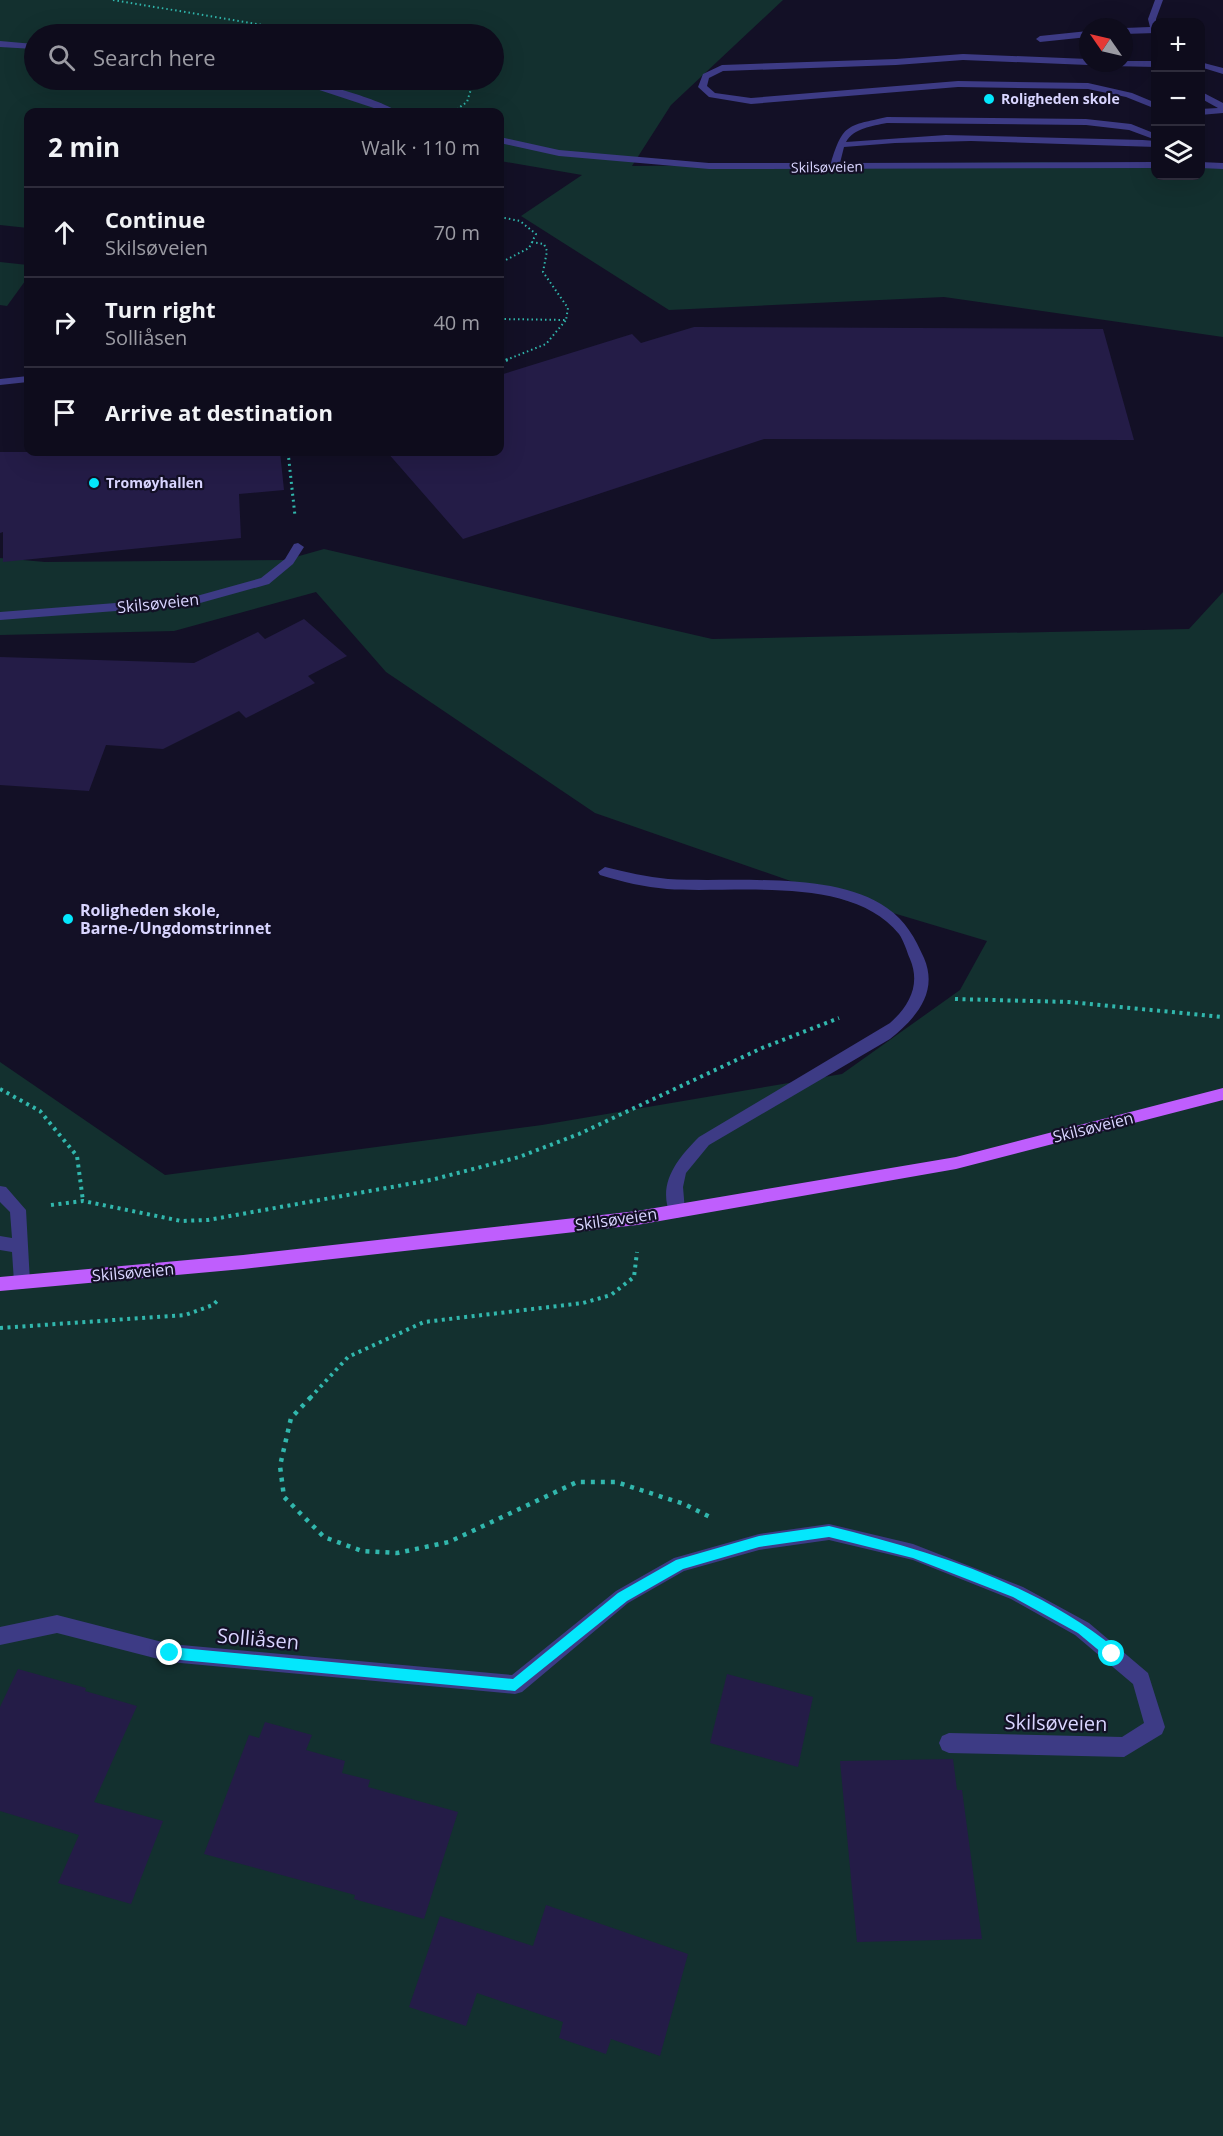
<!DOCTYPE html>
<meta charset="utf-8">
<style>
body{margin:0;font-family:"Open Sans",sans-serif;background:#1c1a29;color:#f1f3f6}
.controls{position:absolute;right:18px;top:18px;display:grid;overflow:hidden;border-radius:12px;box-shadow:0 6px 24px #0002}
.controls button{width:54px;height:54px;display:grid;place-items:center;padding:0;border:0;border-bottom:2px solid #2e2c3b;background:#0e0c1c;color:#f1f3f6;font:30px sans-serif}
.compass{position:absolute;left:1079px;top:18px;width:54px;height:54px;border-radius:50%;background:#0e0c1c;box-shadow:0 6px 24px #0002;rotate:304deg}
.stop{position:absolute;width:18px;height:18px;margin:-14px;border:4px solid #04e7fc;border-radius:50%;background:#fff}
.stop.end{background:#04e7fc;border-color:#fff;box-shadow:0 2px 6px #0008}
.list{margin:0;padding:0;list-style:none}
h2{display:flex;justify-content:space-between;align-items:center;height:78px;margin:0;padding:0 24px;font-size:26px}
h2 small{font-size:20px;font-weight:400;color:#9b9ba3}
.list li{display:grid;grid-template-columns:39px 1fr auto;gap:18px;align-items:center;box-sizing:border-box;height:90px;padding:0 24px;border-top:2px solid #2e2c3b}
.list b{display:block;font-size:22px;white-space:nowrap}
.list p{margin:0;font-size:20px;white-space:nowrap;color:#9b9ba3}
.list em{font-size:20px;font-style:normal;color:#9b9ba3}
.icon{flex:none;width:33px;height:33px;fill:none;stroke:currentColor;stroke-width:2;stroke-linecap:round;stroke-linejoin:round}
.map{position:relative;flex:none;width:1223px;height:2136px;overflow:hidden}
.search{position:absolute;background:#0e0c1c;box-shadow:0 6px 24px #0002;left:24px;top:24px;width:480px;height:66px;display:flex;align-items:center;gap:15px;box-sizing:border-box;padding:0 21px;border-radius:33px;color:#9b9ba3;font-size:22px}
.panel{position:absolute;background:#0e0c1c;box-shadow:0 6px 24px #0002;left:24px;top:108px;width:480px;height:348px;border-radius:12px}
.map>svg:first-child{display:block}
.green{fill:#13302f;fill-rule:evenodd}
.building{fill:#241c47}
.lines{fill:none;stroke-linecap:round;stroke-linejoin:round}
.path-far3{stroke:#31b7ad;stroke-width:2;stroke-dasharray:1.5 3;stroke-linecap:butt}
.path-far2{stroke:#31b7ad;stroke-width:3;stroke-dasharray:2 4;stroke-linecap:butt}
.path-far1{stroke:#31b7ad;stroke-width:4;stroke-dasharray:3 4.5;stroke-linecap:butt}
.path{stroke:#31b7ad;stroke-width:4.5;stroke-dasharray:4 6;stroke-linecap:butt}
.minor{fill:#3d3b85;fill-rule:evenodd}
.major{fill:#bf5efd;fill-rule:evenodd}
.route{fill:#04e7fc}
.poi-dot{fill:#04e7fc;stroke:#131026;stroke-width:2}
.labels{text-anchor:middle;stroke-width:4.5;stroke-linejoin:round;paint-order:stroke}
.far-poi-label{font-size:14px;font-weight:bold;fill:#d9d5ff;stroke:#131026;text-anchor:start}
.far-street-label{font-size:14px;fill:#d9d5ff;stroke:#131026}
.street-label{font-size:16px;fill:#d9d5ff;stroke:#131026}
.poi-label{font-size:16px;font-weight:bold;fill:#d9d5ff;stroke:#131026;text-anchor:start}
.near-street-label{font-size:20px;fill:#d9d5ff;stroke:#131026}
</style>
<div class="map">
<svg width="1223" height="2136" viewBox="0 0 1223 2136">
<rect width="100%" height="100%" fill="#131026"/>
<g class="green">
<path d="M0,0H783L671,105L632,166L1044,162L1155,165L1156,176H1200L1201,167H1223V337L944,297L669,310L521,216L582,175L500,161V112H28V228L0,225ZM34,34H494V80H34Z"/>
<polygon points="0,262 28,265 28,277 7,306 0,305"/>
<polygon points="324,549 712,639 1189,629 1223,592 1223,2136 0,2136 0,1062 165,1175 542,1125 842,1074 960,990 987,941 873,907 851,902 595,813 386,672 316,592 174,631 0,635 0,558 45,562 285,560"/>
</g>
<g class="building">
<polygon points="694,327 1103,329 1134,440 764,439 463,539 387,452 500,452 500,375 632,334 641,343"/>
<polygon points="0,452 280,452 284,490 239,494 241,538 3,562 3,532 0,533"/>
<polygon points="304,619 347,656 308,676 315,683 246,718 239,711 163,749 106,745 89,791 0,785 0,657 194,663 258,632 265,639"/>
<polygon points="18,1669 86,1688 85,1691 137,1706 94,1802 163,1821 131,1904 58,1883 79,1835 0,1811 0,1707"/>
<polygon points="727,1674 813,1697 798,1767 710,1743"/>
<polygon points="265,1722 312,1735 306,1750 345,1761 342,1773 370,1780 368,1787 458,1812 424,1919 354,1899 355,1895 204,1854 249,1735 259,1738"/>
<polygon points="953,1759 957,1790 962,1790 982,1939 857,1942 840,1761"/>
<polygon points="546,1905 688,1954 660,2056 611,2039 606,2054 559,2038 563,2022 477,1993 466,2026 409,2007 440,1916 533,1946"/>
</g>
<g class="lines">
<g class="path-far3">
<polyline points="113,0 317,34"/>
<polyline points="453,112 467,102 471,89 467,80"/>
<polyline points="500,217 520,221 536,234 529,248 500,263"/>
<polyline points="500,319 566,320 568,308 543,272 547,251 544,244 532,242"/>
<polyline points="506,360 546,344 566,320"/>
</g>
<g class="path-far2">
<polyline points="500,362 510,359"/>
<polyline points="288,452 295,516"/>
</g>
<g class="path-far1">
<polyline points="955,999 1069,1002 1223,1017"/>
<polyline points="0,1089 40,1111 77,1156 83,1201"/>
<polyline points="51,1205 83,1201 181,1221 208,1220 431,1180 519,1157 579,1134 762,1048 839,1018"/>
<polyline points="0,1328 185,1315 213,1305 218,1300"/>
<polyline points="310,1398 348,1357 424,1322 583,1303 611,1295 634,1277 637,1252"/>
</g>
<polyline class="path" points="311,1397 291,1418 280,1466 284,1497 324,1537 362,1551 397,1553 449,1542 577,1482 616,1482 684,1504 710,1517"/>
<g class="minor">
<polygon points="1155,0 1163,0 1156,19 1156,33 1124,34 1124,28 1150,27 1148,19"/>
<polygon points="1088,31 1088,37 1040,42 1036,39 1040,36"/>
<polygon points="0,41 34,44 34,49 0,47"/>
<polygon points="963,54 1088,59 1088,63 1092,63 1088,65 963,60 896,65 723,71 709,78 707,86 715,93 751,98 958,81 1088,83 1132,93 1156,103 1156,109 1126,97 1088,89 958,87 751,104 709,97 698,87 703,74 722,65 896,59"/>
<polygon points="1124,61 1156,61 1156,67 1110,66 1106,63 1124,63"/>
<polygon points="1200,62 1223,68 1223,74 1200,67"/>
<path d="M289,80C308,78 382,100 398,112H386Z"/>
<polygon points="1200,91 1223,103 1223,113 1200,115 1200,109 1218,108 1200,98"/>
<path d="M887,117L1086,119L1131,124L1156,134V140L1129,130L1086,125L887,123C872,126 854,128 846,142L946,135L1143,140L1156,141V147L971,141L895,143L844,147L840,163L1156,162V168L709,169L559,156L500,143V137L559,150L709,163H831C843,123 848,126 887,117Z"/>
<polygon points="1200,162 1223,163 1223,169 1200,168"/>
<polygon points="28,376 28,382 0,385 0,379"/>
<polygon points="298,543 304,547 293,564 269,584 193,605 0,620 0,612 193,597 261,578 285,559 294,544"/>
<path d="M605,867C626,872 647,877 668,879C730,883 834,870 887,908C906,921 915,938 924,958C939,993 915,1019 890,1039L709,1145L686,1173L683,1187L685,1211L683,1216L677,1218L671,1216C656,1184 678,1158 699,1137L890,1023C909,1006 921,985 910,959C907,952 904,941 899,934C851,874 735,894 667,889C645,887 622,882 600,875L598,872Z"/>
<polygon points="0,1186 6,1187 26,1210 30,1282 28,1287 22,1289 16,1287 14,1282 12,1252 0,1250 0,1236 12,1238 10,1212 0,1202"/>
<polygon points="829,1524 913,1544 1023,1587 1089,1623 1148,1673 1165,1727 1162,1734 1124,1757 949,1753 942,1750 939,1743 942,1736 949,1733 1122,1737 1144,1723 1133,1684 1075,1635 1011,1599 913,1560 829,1540 759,1550 684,1571 628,1603 522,1692 515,1694 170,1662 57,1633 0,1645 0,1627 57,1615 170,1644 512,1675 616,1591 674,1558 759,1534"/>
</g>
<polygon class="major" points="1223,1088 1223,1100 956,1169 637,1225 243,1269 0,1291 0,1277 243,1255 637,1211 956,1157"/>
</g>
<path class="route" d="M829,1526C930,1551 1034,1582 1116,1649V1658H1108L1078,1633L1013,1597L913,1558L829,1537L759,1547L683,1569L627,1601L515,1691L170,1659L164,1653L170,1647L513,1679L618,1593L676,1560L759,1536Z"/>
<g class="poi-dot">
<circle cx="989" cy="99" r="6"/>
<circle cx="94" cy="483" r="6"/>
<circle cx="68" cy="919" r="6"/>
</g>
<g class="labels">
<g class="far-poi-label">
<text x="1001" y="104">Roligheden skole</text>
<text x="106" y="488">Tromøyhallen</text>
</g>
<g class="far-street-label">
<text transform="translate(827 167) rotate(-1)" y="5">Skilsøveien</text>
</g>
<g class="street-label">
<text transform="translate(158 603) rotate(-6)" y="6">Skilsøveien</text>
<text transform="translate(1093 1127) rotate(-14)" y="6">Skilsøveien</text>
<text transform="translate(616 1219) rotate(-8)" y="6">Skilsøveien</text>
<text transform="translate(133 1272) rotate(-5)" y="6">Skilsøveien</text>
</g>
<g class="poi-label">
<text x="80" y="916">Roligheden skole,<tspan x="80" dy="18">Barne-/Ungdomstrinnet</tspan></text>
</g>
<g class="near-street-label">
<text transform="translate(258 1639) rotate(5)" y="7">Solliåsen</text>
<text transform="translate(1056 1723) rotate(1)" y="7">Skilsøveien</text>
</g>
</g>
</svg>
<div class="controls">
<button>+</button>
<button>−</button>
<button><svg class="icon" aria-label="layers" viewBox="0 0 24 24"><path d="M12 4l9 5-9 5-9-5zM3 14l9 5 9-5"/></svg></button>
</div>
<svg class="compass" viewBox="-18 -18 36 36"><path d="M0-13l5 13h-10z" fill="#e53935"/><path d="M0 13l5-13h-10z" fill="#9b9ba3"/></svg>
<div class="stop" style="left:1112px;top:1654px"></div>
<div class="stop end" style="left:170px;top:1653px"></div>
<div class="search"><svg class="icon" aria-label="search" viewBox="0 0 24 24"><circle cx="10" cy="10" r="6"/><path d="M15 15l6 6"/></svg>Search here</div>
<section class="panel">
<h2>2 min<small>Walk · 110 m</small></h2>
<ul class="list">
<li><svg class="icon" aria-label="ahead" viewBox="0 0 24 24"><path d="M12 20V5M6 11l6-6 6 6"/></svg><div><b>Continue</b><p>Skilsøveien</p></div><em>70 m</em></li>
<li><svg class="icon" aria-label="right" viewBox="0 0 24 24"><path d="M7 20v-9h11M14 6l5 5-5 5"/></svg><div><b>Turn right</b><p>Solliåsen</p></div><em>40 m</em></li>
<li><svg class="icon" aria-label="arrive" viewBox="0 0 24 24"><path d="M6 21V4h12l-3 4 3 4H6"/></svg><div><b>Arrive at destination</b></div></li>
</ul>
</section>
</div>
